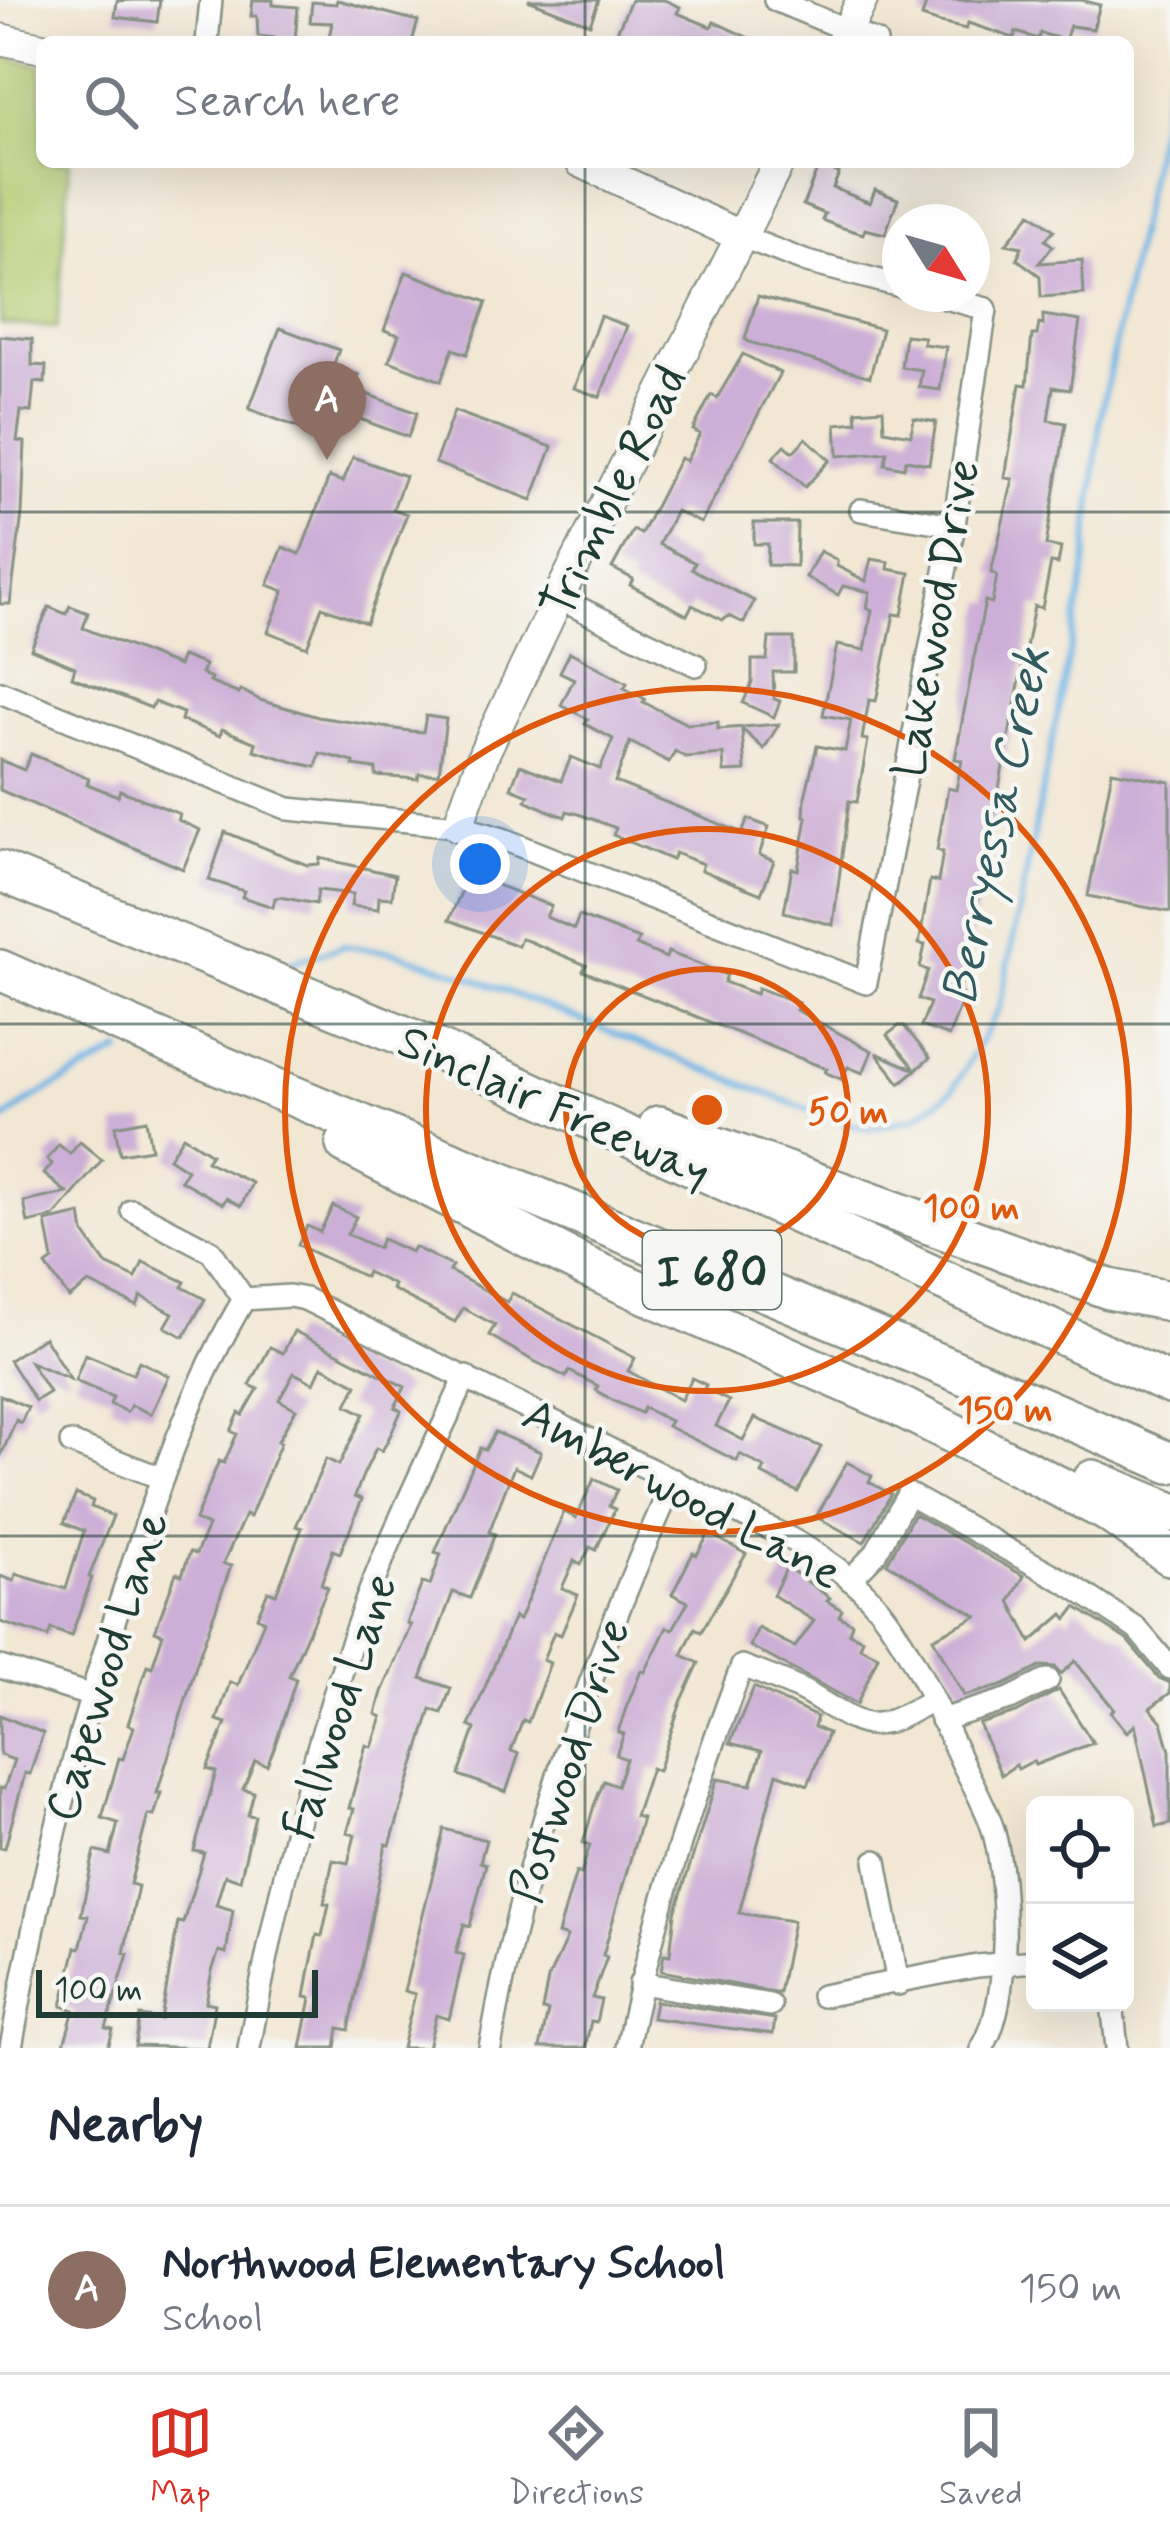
<!DOCTYPE html>
<style>
body{margin:0;font-family:Mynerve,sans-serif;background:#f2f2f3;color:#1f2937}
.controls{position:absolute;right:36px;bottom:36px;display:grid;overflow:hidden;border-radius:18px;box-shadow:0 12px 48px #0002}
.controls button{width:108px;height:108px;display:grid;place-items:center;padding:0;border:0;border-bottom:3px solid #e0e1e3;background:#fff;color:#1f2937;font:60px sans-serif}
.compass{position:absolute;left:882px;top:204px;width:108px;height:108px;border-radius:50%;background:#fff;box-shadow:0 12px 48px #0002;rotate:127deg}
.scale{position:absolute;left:36px;bottom:30px;width:282px;box-sizing:border-box;padding-left:12px;border:6px solid #1f3d34;border-top:0;font-size:33px;line-height:42px;white-space:nowrap;color:#1f3d34;-webkit-text-stroke:9px #f6f6f2;paint-order:stroke}
.you{position:absolute;left:480px;top:864px;width:42px;height:42px;margin:-30px;border:9px solid #fff;border-radius:50%;background:#1a73e8;box-shadow:0 0 0 18px #1a73e833}
.badge{display:grid;place-items:center;width:78px;height:78px;border-radius:50%;background:#d93025;color:#fff;font-size:39px;font-weight:700}
.pin{position:absolute;translate:-50% -99px;filter:drop-shadow(0 3px 6px #0008)}
.pin::after{content:'';position:absolute;top:63px;width:42px;height:36px;background:inherit;clip-path:polygon(0 0,100% 0,50% 100%)}
.list{margin:0;padding:0;list-style:none}
h2{display:flex;justify-content:space-between;align-items:center;height:156px;margin:0;padding:0 48px;font-size:51px}
h2 small{font-size:39px;font-weight:400;color:#747a83}
.list li{display:grid;grid-template-columns:78px 1fr auto;gap:36px;align-items:center;box-sizing:border-box;height:168px;padding:0 48px;border-top:3px solid #e0e1e3}
.list b{display:block;font-size:45px;white-space:nowrap}
.list p{margin:0;font-size:39px;white-space:nowrap;color:#747a83}
.list em{font-size:39px;font-style:normal;color:#747a83}
.icon{flex:none;width:66px;height:66px;fill:none;stroke:currentColor;stroke-width:2;stroke-linecap:round;stroke-linejoin:round}
.map{position:relative;flex:none;width:1170px;height:2048px;overflow:hidden}
.search{position:absolute;background:#fff;box-shadow:0 12px 48px #0002;left:36px;right:36px;top:36px;height:132px;display:flex;align-items:center;gap:30px;box-sizing:border-box;padding:0 42px;border-radius:18px;color:#747a83;font-size:45px}
.sheet{height:324px;background:#fff}
nav{display:flex;justify-content:space-around;align-items:center;box-sizing:border-box;height:168px;border-top:3px solid #e0e1e3;background:#fff;font-size:33px;color:#747a83}
nav a{display:grid;justify-items:center;gap:6px}
nav .on{color:#d93025}
.map>svg:first-child{display:block}
.green{fill:#b4cc71;stroke:#6a8452;stroke-width:3}
.lines{fill:none;stroke-linecap:round;stroke-linejoin:round}
.stream{stroke:#6db4e4;stroke-width:6}
.building{fill:#ccafd6}
.street-casing{stroke:#889284;stroke-width:26}
.secondary-casing{stroke:#889284;stroke-width:34}
.highway-casing{stroke:#889284;stroke-width:44}
.street{stroke:#fff;stroke-width:21}
.secondary{stroke:#fff;stroke-width:30}
.highway{stroke:#fff;stroke-width:39}
.grid{fill:none;stroke:#1f3d34;stroke-width:3;stroke-opacity:0.55}
.ring{fill:none;stroke:#de580e;stroke-width:6}
.labels{text-anchor:middle;stroke-width:9;stroke-linejoin:round;paint-order:stroke}
.shield{fill:#f6f6f2;stroke:#60746d;stroke-width:3}
.shield-label{font-size:45px;font-weight:bold;fill:#1f3d34}
.street-label{font-size:48px;fill:#1f3d34;stroke:#f6f6f2}
.water-label{font-size:51px;font-style:italic;fill:#325b60;stroke:#f6f6f2}
.centre{fill:#de580e;stroke:#f6f6f2;stroke-width:6}
.ring-label{font-size:36px;text-anchor:middle;font-weight:bold;fill:#de580e;stroke:#f6f6f2;stroke-width:9;stroke-linejoin:round;paint-order:stroke}
</style>
<div class="map">
<svg width="1170" height="2048" viewBox="0 0 1170 2048">
<rect width="100%" height="100%" fill="#f6f6f2"/>
<filter id="ink" filterUnits="userSpaceOnUse"><feTurbulence type="fractalNoise" baseFrequency=".00833" numOctaves="2"/><feDisplacementMap in="SourceGraphic" scale="24" xChannelSelector="R" yChannelSelector="G"/><feConvolveMatrix kernelMatrix="1 2 1 2 8 2 1 2 1" color-interpolation-filters="sRGB"/></filter>
<filter id="wash" filterUnits="userSpaceOnUse"><feTurbulence type="fractalNoise" baseFrequency=".004" numOctaves="4" result="noise"/><feDisplacementMap in="SourceGraphic" scale="48" xChannelSelector="R" yChannelSelector="G"/><feGaussianBlur stdDeviation="2.7" result="paint"/><feColorMatrix in="noise" values="0 0 0 0 0 0 0 0 0 0 0 0 0 0 0 0 0 1.4 0 .05"/><feComposite in="paint" operator="in"/></filter>
<g filter="url(#wash)">
<rect width="100%" height="100%" fill="#f2e7d3"/>
<polygon class="green" points="0,56 42,65 42,162 70,162 57,328 0,324"/>
<g class="lines">
<g class="stream">
<polyline points="278,967 344,946 394,952 462,974 840,1122 870,1128 914,1118 952,1091 1000,1007 1085,573 1100,419 1170,71"/>
<polyline points="0,1123 30,1100 121,1051"/>
</g>
</g>
<g id="blocks">
<g class="building">
<polygon points="133,0 160,0 157,22 115,17 117,1"/>
<polygon points="253,0 273,0 273,5 298,7 295,40 258,36 257,16 251,16"/>
<polygon points="337,0 418,21 412,42 328,42 332,23 310,22 312,2 336,4"/>
<polygon points="528,0 599,0 590,24"/>
<polygon points="631,0 664,0 680,7 677,13 711,27 714,22 758,42 635,42 616,34"/>
<polygon points="927,0 1081,0 1100,5 1093,29 1070,26 1065,40 1040,33 1038,39 1016,32 1014,38 968,23 966,29 940,23 922,17"/>
<polygon points="819,165 839,173 833,188 870,203 875,190 898,199 885,234 865,229 863,234 840,227 822,220 825,214 803,205"/>
<polygon points="1031,213 1054,230 1045,240 1053,246 1039,263 1082,260 1084,294 1041,297 1040,276 1017,259 1022,247 1006,244"/>
<polygon points="406,272 487,302 467,354 453,349 441,381 389,361 399,335 384,330"/>
<polygon points="758,296 882,329 870,377 749,342 745,339"/>
<polygon points="1043,315 1080,321 1070,390 1053,387 1048,420 1066,423 1046,545 1061,548 1058,564 1051,563 1042,608 1034,606 988,845 993,846 987,880 982,879 959,993 964,995 949,1036 921,1026 930,1003 918,999 928,970 920,968 925,945 919,944 930,880 938,882 943,852 937,850 948,788 956,790 962,760 955,759 985,601 992,603 997,575 991,573 1013,479 1005,478 1020,384 1027,385 1032,335 1037,335 1039,324 1043,325"/>
<polygon points="600,316 627,326 600,397 574,388"/>
<polygon points="280,328 339,350 333,366 359,375 353,389 417,413 408,437 344,413 339,426 307,415 302,429 249,409"/>
<polygon points="905,335 924,337 923,344 946,347 940,390 919,387 922,370 901,367"/>
<polygon points="0,336 32,339 32,365 46,366 45,383 34,382 31,412 21,411 17,441 25,442 22,514 10,604 0,604"/>
<polygon points="743,354 780,373 701,523 676,511 659,544 695,563 692,569 754,601 744,623 729,616 723,620 692,605 687,615 630,585 633,579 612,568 633,530 641,534 680,458 686,461 700,434 693,430 711,395 717,398"/>
<polygon points="883,409 884,430 911,435 914,418 936,422 929,464 906,460 904,468 885,464 887,452 838,456 836,424 857,422 856,411"/>
<polygon points="454,411 552,447 532,500 435,463"/>
<polygon points="806,438 830,460 805,487 773,458 785,445 793,452"/>
<polygon points="353,457 405,476 393,509 407,514 366,623 322,607 307,647 268,632 284,591 268,585 283,547 300,554 329,477 343,482"/>
<polygon points="754,523 797,523 796,566 767,565 768,544 754,544"/>
<polygon points="820,551 837,560 837,566 866,581 871,559 889,562 888,569 910,573 902,615 894,614 876,701 869,700 862,739 868,740 857,802 849,801 833,925 784,912 792,868 798,870 807,817 804,816 805,797 817,746 845,751 851,720 823,715 837,645 865,650 872,610 867,608 870,592 843,586 838,595 806,577"/>
<polygon points="70,606 88,613 83,628 178,666 182,656 205,665 201,674 211,678 209,682 239,694 241,690 260,700 318,717 409,731 423,732 426,716 446,719 439,774 419,774 418,779 376,776 376,769 353,766 354,762 320,753 316,767 298,763 254,750 256,743 222,729 220,736 181,720 183,713 154,702 151,708 72,677 75,667 31,649 49,607 66,614"/>
<polygon points="769,638 794,638 794,672 773,672 774,699 780,701 774,717 743,703 752,683 752,660 767,660"/>
<polygon points="570,652 627,683 624,688 645,699 643,702 687,724 718,722 718,729 779,724 764,749 742,729 745,771 724,772 723,754 685,757 675,751 669,762 630,742 615,782 742,833 748,819 769,827 759,855 774,861 761,894 701,870 703,864 675,853 672,860 613,835 616,828 579,814 567,811 565,817 547,810 526,800 529,795 511,788 520,765 561,781 571,757 600,769 613,739 585,724 588,719 561,705 574,679 560,672"/>
<polygon points="31,754 89,778 87,784 118,796 120,790 180,814 178,820 200,830 183,869 0,790 0,760 24,770"/>
<polygon points="1112,771 1170,782 1170,912 1088,896"/>
<polygon points="225,832 307,865 319,864 320,858 395,875 392,898 379,897 378,909 351,906 353,894 318,890 316,904 280,897 275,898 273,907 242,897 244,891 209,880"/>
<polygon points="469,874 551,906 546,917 574,929 579,916 639,939 636,945 666,958 668,952 727,975 724,982 756,994 758,988 799,1003 796,1010 872,1051 863,1073 848,1067 841,1079 825,1072 827,1069 583,971 586,965 521,938 518,946 449,920"/>
<polygon points="899,1026 904,1026 930,1058 900,1083 876,1053 916,1070 887,1035"/>
<polygon points="146,1120 151,1149 120,1154 115,1126"/>
<polygon points="183,1136 211,1154 206,1161 252,1183 241,1206 226,1198 223,1204 180,1180 187,1170 169,1158"/>
<polygon points="80,1142 102,1160 54,1217 28,1223 24,1202 67,1193 44,1174 52,1164 47,1159 59,1145 70,1154"/>
<polygon points="333,1206 356,1217 347,1234 378,1248 382,1239 411,1252 414,1247 452,1266 449,1271 507,1302 512,1293 635,1358 628,1371 681,1400 692,1378 706,1385 704,1389 729,1401 716,1426 743,1440 755,1418 821,1447 798,1492 762,1474 765,1468 740,1454 737,1461 667,1426 670,1421 644,1408 641,1413 612,1400 596,1390 598,1386 569,1371 566,1377 530,1359 489,1335 495,1325 463,1308 455,1322 392,1289 394,1285 367,1272 365,1277 298,1245 307,1226 320,1232"/>
<polygon points="81,1214 84,1233 106,1264 136,1278 143,1262 185,1282 182,1287 205,1299 184,1337 165,1327 173,1313 141,1296 137,1306 89,1283 69,1298 46,1265 53,1260 46,1222"/>
<polygon points="294,1331 405,1387 395,1407 401,1411 391,1434 382,1451 376,1448 363,1475 355,1496 362,1499 353,1522 340,1553 333,1550 321,1584 328,1587 289,1676 296,1679 274,1748 267,1765 255,1761 243,1789 254,1792 248,1815 255,1816 240,1880 225,1875 216,1905 233,1910 226,1953 219,1951 212,1971 206,2002 215,2004 207,2048 135,2046 140,2016 161,2019 178,1922 183,1923 204,1853 194,1851 216,1772 207,1769 226,1723 217,1720 230,1682 238,1685 264,1621 257,1617 268,1591 276,1594 302,1528 296,1526 326,1459 339,1465 364,1414 347,1405 357,1385 322,1366 314,1383 294,1373 279,1400 296,1409 278,1441 281,1442 250,1517 245,1515 223,1564 231,1566 199,1656 157,1793 161,1793 154,1816 148,1815 130,1884 138,1886 124,1953 128,1954 106,2028 113,2030 108,2048 63,2048 74,2010 62,2006 76,1947 80,1948 88,1916 81,1915 92,1862 95,1851 110,1855 118,1823 102,1818 119,1758 123,1759 134,1727 128,1724 147,1665 152,1667 163,1634 155,1631 176,1573 182,1575 190,1552 196,1554 208,1526 195,1520 219,1461 224,1463 237,1434 231,1431 239,1413 243,1415 258,1389 250,1385 270,1347 283,1353"/>
<polygon points="44,1337 70,1379 30,1362 49,1392 35,1401 9,1360"/>
<polygon points="85,1354 133,1374 139,1361 169,1376 151,1414 131,1405 127,1412 110,1404 113,1397 75,1381"/>
<polygon points="0,1395 28,1407 21,1423 16,1420 0,1458"/>
<polygon points="495,1432 541,1452 531,1475 514,1467 489,1532 495,1534 470,1598 453,1592 421,1678 451,1688 442,1713 431,1709 390,1845 386,1844 349,2030 339,2028 336,2048 301,2048 311,1998 305,1997 309,1974 317,1935 322,1936 329,1904 324,1903 329,1879 333,1860 348,1863 355,1835 347,1833 354,1809 349,1808 366,1745 372,1747 382,1717 376,1714 382,1692 411,1625 407,1623 422,1583 430,1585 441,1554 435,1552 472,1467 480,1448 485,1450"/>
<polygon points="847,1462 872,1476 869,1482 891,1494 864,1542 816,1517"/>
<polygon points="594,1479 617,1490 609,1506 615,1509 596,1550 590,1547 581,1565 574,1561 562,1588 578,1595 561,1635 554,1632 543,1660 550,1663 528,1722 523,1720 511,1751 519,1754 506,1792 459,1775 475,1729 469,1726 514,1617 519,1620 564,1512 576,1518"/>
<polygon points="76,1494 93,1501 91,1507 113,1516 89,1577 92,1578 71,1636 51,1629 48,1637 0,1622 0,1576 14,1581 16,1574 66,1589 84,1531 64,1523"/>
<polygon points="914,1514 1024,1576 1010,1601 1031,1642 1063,1614 1067,1619 1076,1607 1127,1640 1159,1678 1170,1683 1170,1693 1150,1708 1162,1722 1170,1751 1170,1824 1157,1827 1135,1725 1127,1732 1111,1712 1114,1709 1075,1661 1061,1674 1055,1667 1042,1666 1004,1685 964,1696 933,1638 977,1616 887,1563"/>
<polygon points="709,1533 746,1554 701,1632 695,1628 682,1655 699,1663 681,1702 658,1771 651,1768 635,1816 642,1818 603,1955 607,1957 592,1998 601,2000 596,2022 591,2021 585,2048 540,2048 548,2011 542,2010 548,1979 567,1937 558,1934 576,1872 581,1874 590,1845 583,1843 595,1803 604,1781 617,1786 626,1759 616,1755 624,1734 618,1732 626,1708 641,1671 645,1672 667,1627 673,1629 688,1602 672,1594 693,1553 697,1555"/>
<polygon points="787,1567 830,1598 827,1601 842,1610 839,1616 852,1623 849,1633 863,1639 860,1647 878,1656 857,1704 750,1646 758,1628 795,1647 814,1621 773,1595"/>
<polygon points="754,1687 817,1717 814,1727 828,1733 808,1785 777,1773 739,1913 793,1921 779,1993 661,1971 664,1954 670,1955 675,1913 717,1779 751,1785 762,1751 730,1743"/>
<polygon points="1059,1690 1093,1743 1035,1765 1033,1761 1018,1769 1016,1765 1001,1775 979,1724 1016,1713"/>
<polygon points="0,1715 43,1733 30,1774 25,1773 5,1848 0,1848 0,1788 4,1789 14,1760 0,1755"/>
<polygon points="444,1829 486,1840 480,1862 486,1864 470,1926 464,1924 456,1953 464,1955 449,2019 436,2015 428,2048 402,2048 415,1994 404,1991"/>
<polygon points="655,2001 775,2019 773,2034 652,2018"/>
</g>
</g>
</g>
<g filter="url(#ink)">
<use href="#blocks" fill-opacity="0" stroke="#889284" stroke-width="3"/>
<g class="lines">
<g class="street-casing">
<g id="street">
<polyline points="775,0 876,42"/>
<polyline points="207,42 211,0"/>
<polyline points="740,236 807,262 900,286"/>
<polyline points="861,510 954,525"/>
<polyline points="558,598 696,665"/>
<polyline points="0,692 289,809 458,826 503,839 866,983 954,525 986,309 931,294"/>
<polyline points="132,1210 211,1251 244,1299"/>
<path d="M244,1299L289,1296L305,1299L791,1539C827,1559 864,1585 888,1620C918,1662 938,1712 960,1758C971,1782 987,1807 994,1833C1008,1885 1011,2002 982,2048"/>
<polyline points="71,1443 161,1478"/>
<polyline points="850,1580 875,1554 908,1494 1071,1585 1137,1629 1170,1668"/>
<polyline points="0,1667 89,1695"/>
<polyline points="941,1720 1010,1699 1048,1680"/>
<polyline points="876,1861 898,1984"/>
<polyline points="640,1983 770,2005"/>
<polyline points="822,1996 977,1966 1035,1961"/>
<polyline points="1112,2003 1117,2048"/>
<path d="M11,2048C39,1882 80,1720 134,1560C163,1472 196,1380 244,1299"/>
<path d="M249,2048C277,1897 312,1748 365,1604C394,1527 431,1452 466,1377"/>
<path d="M490,2048C524,1849 591,1664 674,1480"/>
<path d="M627,2048C653,1918 695,1789 742,1666C765,1675 790,1683 812,1696C870,1731 870,1735 932,1700"/>
</g>
</g>
<g class="secondary-casing">
<g id="secondary">
<polyline points="0,39 42,48"/>
<polyline points="842,42 862,0"/>
<polyline points="581,162 740,236"/>
<polyline points="458,826 485,751 558,598 779,162"/>
</g>
</g>
<g class="highway-casing">
<g id="highway">
<polyline points="0,871 439,1050 1170,1384"/>
<path d="M0,970C387,1141 782,1293 1170,1463"/>
<polyline points="659,1126 1109,1289 1170,1301"/>
<polyline points="346,1144 586,1267 897,1405 1107,1511 1170,1555"/>
<polyline points="1093,1480 1170,1512"/>
</g>
</g>
<use href="#street" class="street"/>
<use href="#secondary" class="secondary"/>
<use href="#highway" class="highway"/>
</g>
</g>
<path class="grid" d="M585,0V42M585,162V2048M0,512H1170M0,1024H1170M0,1536H1170"/>
<g class="ring">
<circle cx="707" cy="1110" r="141"/>
<circle cx="707" cy="1110" r="281"/>
<circle cx="707" cy="1110" r="422"/>
</g>
<g class="labels">
<rect class="shield" x="643" y="1231" width="138" height="78" rx="9"/>
<g class="shield-label">
<text x="712" y="1286">I 680</text>
</g>
<g class="street-label">
<text transform="translate(612 491) rotate(-64)" y="17">Trimble Road</text>
<text transform="translate(934 618) rotate(-80)" y="17">Lakewood Drive</text>
<text transform="translate(555 1105) rotate(24)" y="17">Sinclair Freeway</text>
<text transform="translate(683 1492) rotate(28)" y="17">Amberwood Lane</text>
<text transform="translate(105 1666) rotate(-73)" y="17">Capewood Lane</text>
<text transform="translate(338 1706) rotate(-72)" y="17">Fallwood Lane</text>
<text transform="translate(568 1760) rotate(-72)" y="17">Postwood Drive</text>
</g>
<g class="water-label">
<text transform="translate(994 825) rotate(-78)" y="18">Berryessa Creek</text>
</g>
</g>
<circle cx="707" cy="1110" r="18" class="centre"/>
<g class="ring-label">
<text x="848" y="1123">50 m</text>
<text x="971" y="1219">100 m</text>
<text x="1005" y="1421">150 m</text>
</g>
</svg>
<div class="controls">
<button><svg class="icon" aria-label="locate" viewBox="0 0 24 24"><circle cx="12" cy="12" r="6"/><path d="M12 2v4M12 18v4M2 12h4M18 12h4"/></svg></button>
<button><svg class="icon" aria-label="layers" viewBox="0 0 24 24"><path d="M12 4l9 5-9 5-9-5zM3 14l9 5 9-5"/></svg></button>
</div>
<svg class="compass" viewBox="-18 -18 36 36"><path d="M0-13l5 13h-10z" fill="#e53935"/><path d="M0 13l5-13h-10z" fill="#747a83"/></svg>
<div class="scale">100 m</div>
<div class="you"></div>
<div class="pin badge" style="left:327px;top:460px;background:#8d6e63">A</div>
<div class="search"><svg class="icon" aria-label="search" viewBox="0 0 24 24"><circle cx="10" cy="10" r="6"/><path d="M15 15l6 6"/></svg>Search here</div>
</div>
<section class="sheet">
<h2>Nearby<small></small></h2>
<ul class="list">
<li><span class="badge" style="background:#8d6e63">A</span><div><b>Northwood Elementary School</b><p>School</p></div><em>150 m</em></li>
</ul>
</section>
<nav>
<a class="on"><svg class="icon" aria-label="map" viewBox="0 0 24 24"><path d="M3 6l6-2 6 2 6-2v14l-6 2-6-2-6 2zM9 4v14M15 6v14"/></svg>Map</a>
<a><svg class="icon" aria-label="directions" viewBox="0 0 24 24"><path d="M12 3l9 9-9 9-9-9zM9 14v-3h6M13 9l2 2-2 2"/></svg>Directions</a>
<a><svg class="icon" aria-label="saved" viewBox="0 0 24 24"><path d="M7 4h10v16l-5-4-5 4z"/></svg>Saved</a>
</nav>
